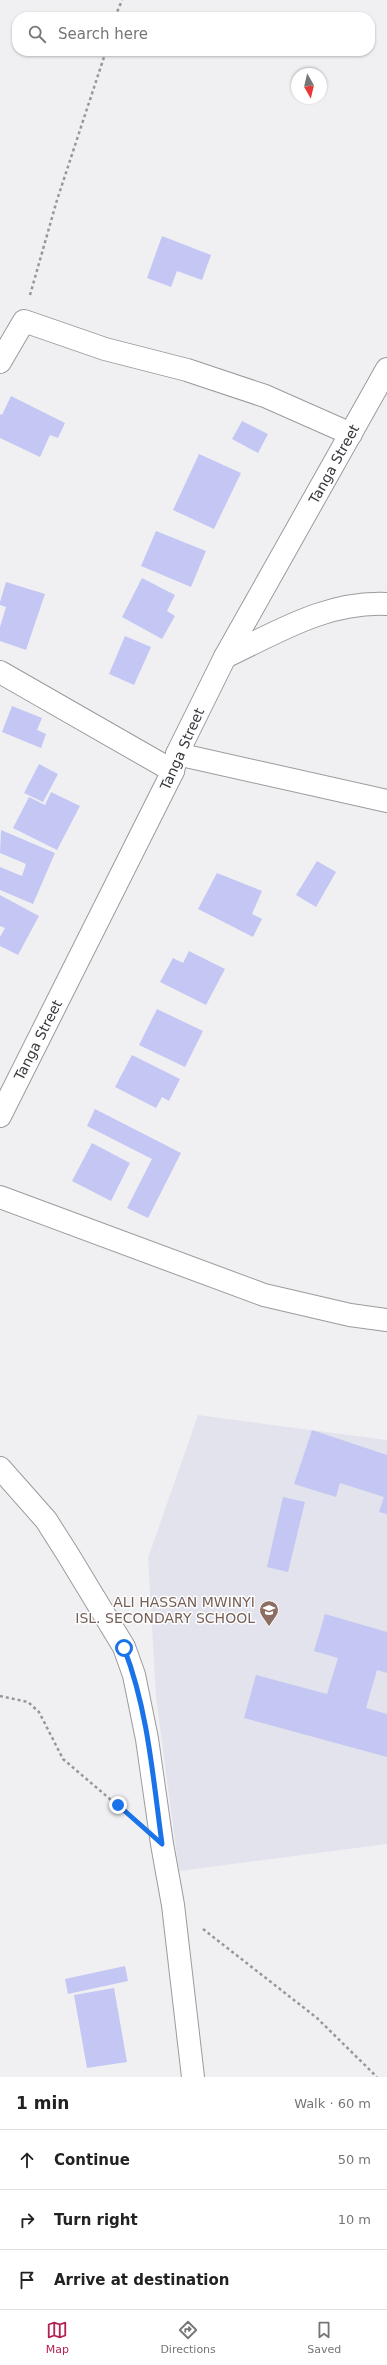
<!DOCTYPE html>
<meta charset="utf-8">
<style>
body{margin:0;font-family:"DejaVu Sans",sans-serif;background:#f2f2f2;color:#222}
.compass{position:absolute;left:291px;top:68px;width:36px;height:36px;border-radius:50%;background:#fff;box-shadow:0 1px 3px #0004;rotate:172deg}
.stop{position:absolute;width:12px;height:12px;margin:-9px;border:3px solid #1a73e8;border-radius:50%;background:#fff}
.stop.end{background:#1a73e8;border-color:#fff;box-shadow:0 1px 4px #0008}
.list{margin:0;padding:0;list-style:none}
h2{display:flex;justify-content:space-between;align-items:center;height:52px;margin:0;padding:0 16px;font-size:17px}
h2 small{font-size:13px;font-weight:400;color:#767676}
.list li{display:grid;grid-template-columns:26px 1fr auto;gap:12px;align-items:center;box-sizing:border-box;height:60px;padding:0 16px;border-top:1px solid #e0e0e0}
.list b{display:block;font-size:15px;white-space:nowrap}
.list em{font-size:13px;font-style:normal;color:#767676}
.icon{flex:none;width:22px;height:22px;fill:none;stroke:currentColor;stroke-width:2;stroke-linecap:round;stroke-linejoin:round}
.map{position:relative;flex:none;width:387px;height:2077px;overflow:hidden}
.search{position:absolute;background:#fff;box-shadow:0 1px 3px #0004;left:12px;right:12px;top:12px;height:44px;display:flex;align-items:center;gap:10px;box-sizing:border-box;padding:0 14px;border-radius:16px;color:#767676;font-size:15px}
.sheet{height:232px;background:#fff}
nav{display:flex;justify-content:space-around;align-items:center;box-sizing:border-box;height:56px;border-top:1px solid #e0e0e0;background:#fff;font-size:11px;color:#767676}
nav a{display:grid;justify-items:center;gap:2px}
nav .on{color:#b32250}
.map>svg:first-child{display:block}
.built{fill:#e2e3ed}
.building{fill:#c4c7f3}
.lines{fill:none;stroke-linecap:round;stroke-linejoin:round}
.minor-casing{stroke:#9b9b9e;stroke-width:24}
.path{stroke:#97979a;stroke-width:2.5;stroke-dasharray:3 3;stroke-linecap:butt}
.minor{stroke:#fff;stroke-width:22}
.route{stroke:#1a73e8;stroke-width:5}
.labels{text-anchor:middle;stroke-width:3;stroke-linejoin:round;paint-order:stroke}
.street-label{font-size:14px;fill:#373739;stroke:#fdfeff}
.education-label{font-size:14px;fill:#785e54;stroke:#fdfeff;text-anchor:end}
</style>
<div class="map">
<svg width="387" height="2077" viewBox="0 0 387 2077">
<rect width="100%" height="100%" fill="#f0f0f3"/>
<polygon class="built" points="198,1415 387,1440 387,1844 179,1871 156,1697 148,1558"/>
<g class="building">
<polygon points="162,236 211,255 202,280 177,271 171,287 147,278"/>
<polygon points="11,396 65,423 58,438 50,435 40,457 0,438 0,414 2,415"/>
<polygon points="242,421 268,434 258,453 232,439"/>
<polygon points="199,454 241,473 214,529 173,510"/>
<polygon points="156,531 206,551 191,587 141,566"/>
<polygon points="142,578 175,595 167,611 175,616 162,639 122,617"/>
<polygon points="6,582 45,594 26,650 0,641 0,627 6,607 0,605 0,602"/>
<polygon points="125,636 151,647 134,685 109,674"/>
<polygon points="12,706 42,718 37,730 46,734 41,748 2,732"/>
<polygon points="39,764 58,774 43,802 24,793"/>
<polygon points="51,792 80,806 57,850 13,828 29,797 45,805"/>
<polygon points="1,830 55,853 33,904 0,890 0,867 22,876 26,864 0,853"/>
<polygon points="317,861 336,872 316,907 296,895"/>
<polygon points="217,873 262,891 252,914 262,919 253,937 198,909"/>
<polygon points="0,895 39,916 18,955 0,946 0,937 5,928 0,926"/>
<polygon points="189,951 225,969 206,1005 160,982 173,958 183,963"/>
<polygon points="157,1009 203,1031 185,1067 139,1045"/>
<polygon points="132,1055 180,1079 169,1101 162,1097 156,1108 115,1087"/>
<polygon points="95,1109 181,1153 148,1218 127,1208 152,1159 87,1126"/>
<polygon points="92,1143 130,1163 111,1201 72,1181"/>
<polygon points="312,1430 387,1455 387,1514 379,1512 384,1497 340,1483 336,1497 294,1484"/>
<polygon points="283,1497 305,1502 288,1572 267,1567"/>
<polygon points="325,1614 387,1632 387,1673 377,1670 366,1708 387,1714 387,1757 244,1718 256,1675 327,1694 338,1658 314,1651"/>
<polygon points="125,1966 128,1981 68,1994 65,1979"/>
<polygon points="114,1988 127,2062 87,2068 74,1995"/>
</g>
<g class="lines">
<g class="minor-casing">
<g id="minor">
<polyline points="0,362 24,321 105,349 187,370 265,396 351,434"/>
<path d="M225,657C278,632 327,601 387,604"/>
<polyline points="0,672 173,771"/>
<polyline points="177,754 387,801"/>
<polyline points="0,1116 173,771 177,754 225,657 387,369"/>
<polyline points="0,1197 264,1295 350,1315 387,1320"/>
<polyline points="0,1468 46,1520 67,1553 124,1647 134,1675 147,1739 162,1844 173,1905 193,2077"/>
</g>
</g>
<g class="path">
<polyline points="115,17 122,0"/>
<polyline points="30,295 57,200 106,51"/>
<polyline points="0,1696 28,1702 39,1712 63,1759 131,1817"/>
<polyline points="203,1929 317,2018 377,2077"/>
</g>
<use href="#minor" class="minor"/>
</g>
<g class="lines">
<path class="route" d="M118,1805L162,1844C153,1778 148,1710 124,1648"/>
</g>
<defs>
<g id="school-pin" transform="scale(1)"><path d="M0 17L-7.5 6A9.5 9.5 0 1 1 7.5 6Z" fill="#8d6e63" stroke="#fdfeff"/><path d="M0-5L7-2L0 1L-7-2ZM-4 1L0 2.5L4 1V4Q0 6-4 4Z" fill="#fff"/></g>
</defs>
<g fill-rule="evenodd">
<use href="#school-pin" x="269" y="1610"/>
</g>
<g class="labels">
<g class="street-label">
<text transform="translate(334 464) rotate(-61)" y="5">Tanga Street</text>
<text transform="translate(182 749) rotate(-66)" y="5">Tanga Street</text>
<text transform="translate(38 1040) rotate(-63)" y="5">Tanga Street</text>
</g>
<g class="education-label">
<text x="255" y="1607">ALI HASSAN MWINYI<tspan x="255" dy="16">ISL. SECONDARY SCHOOL</tspan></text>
</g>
</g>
</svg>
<svg class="compass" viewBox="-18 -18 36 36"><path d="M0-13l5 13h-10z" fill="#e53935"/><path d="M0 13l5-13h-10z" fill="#767676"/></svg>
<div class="stop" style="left:124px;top:1648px"></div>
<div class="stop end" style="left:118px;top:1805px"></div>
<div class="search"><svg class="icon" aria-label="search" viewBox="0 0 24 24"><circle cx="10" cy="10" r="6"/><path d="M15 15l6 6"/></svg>Search here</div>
</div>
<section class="sheet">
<h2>1 min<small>Walk · 60 m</small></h2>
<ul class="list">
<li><svg class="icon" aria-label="ahead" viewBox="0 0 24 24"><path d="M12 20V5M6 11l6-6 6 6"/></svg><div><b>Continue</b></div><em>50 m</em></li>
<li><svg class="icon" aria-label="right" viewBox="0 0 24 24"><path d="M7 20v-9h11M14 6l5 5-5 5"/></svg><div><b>Turn right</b></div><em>10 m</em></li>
<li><svg class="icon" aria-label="arrive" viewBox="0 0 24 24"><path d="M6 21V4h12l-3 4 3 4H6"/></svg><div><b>Arrive at destination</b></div></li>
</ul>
</section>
<nav>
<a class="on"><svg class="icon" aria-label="map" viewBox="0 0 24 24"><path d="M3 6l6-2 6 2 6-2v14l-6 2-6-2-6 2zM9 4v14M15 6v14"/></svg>Map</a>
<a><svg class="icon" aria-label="directions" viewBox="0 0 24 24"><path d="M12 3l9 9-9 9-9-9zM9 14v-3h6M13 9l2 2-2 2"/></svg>Directions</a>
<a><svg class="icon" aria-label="saved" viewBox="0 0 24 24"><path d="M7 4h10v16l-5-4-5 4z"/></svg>Saved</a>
</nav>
